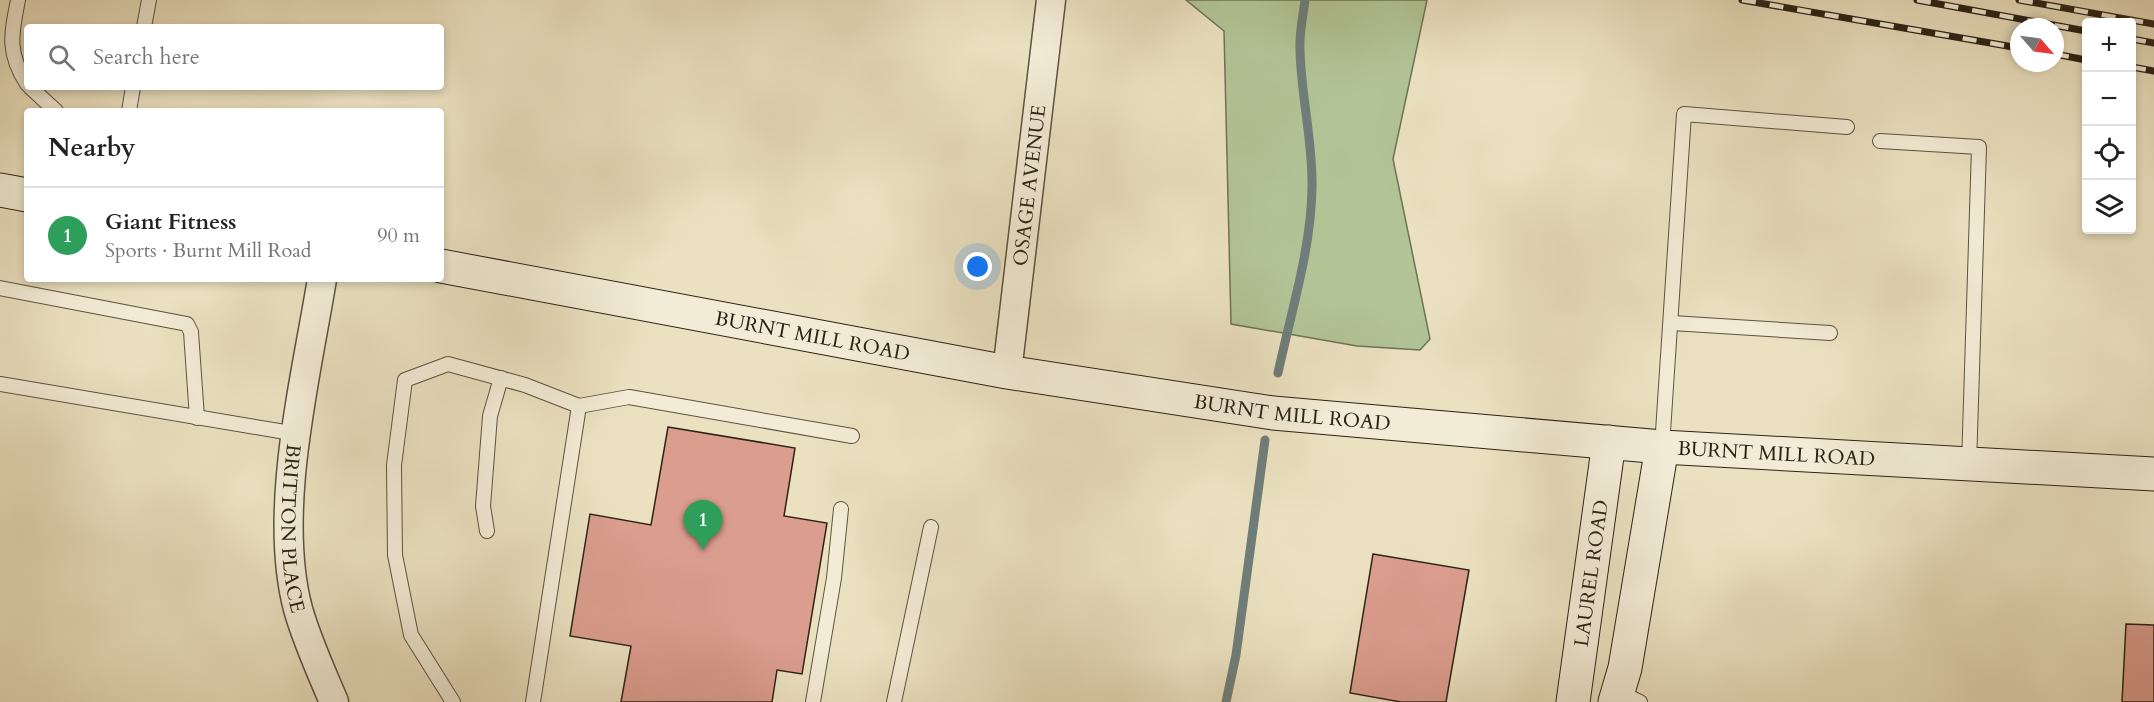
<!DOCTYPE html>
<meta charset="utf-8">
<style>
body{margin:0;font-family:Cardo,serif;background:#f2f2f2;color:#222}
.controls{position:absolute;right:18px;top:18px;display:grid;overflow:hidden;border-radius:6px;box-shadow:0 3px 9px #0003}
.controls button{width:54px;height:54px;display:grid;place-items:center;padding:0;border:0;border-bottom:2px solid #e0e0e0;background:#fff;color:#222;font:30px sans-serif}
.compass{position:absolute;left:2010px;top:18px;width:54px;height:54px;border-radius:50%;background:#fff;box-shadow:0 3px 9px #0003;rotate:118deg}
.you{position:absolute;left:978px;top:267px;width:21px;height:21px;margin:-15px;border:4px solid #fff;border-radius:50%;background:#1a73e8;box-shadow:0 0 0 9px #1a73e833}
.badge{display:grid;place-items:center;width:39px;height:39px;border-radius:50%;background:#2563eb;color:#fff;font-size:20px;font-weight:700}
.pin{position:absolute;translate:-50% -50px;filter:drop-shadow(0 2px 3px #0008)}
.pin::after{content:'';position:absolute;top:32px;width:21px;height:18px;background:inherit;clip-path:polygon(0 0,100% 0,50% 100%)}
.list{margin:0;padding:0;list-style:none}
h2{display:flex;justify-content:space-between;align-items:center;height:78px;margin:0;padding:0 24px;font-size:26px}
h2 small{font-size:20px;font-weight:400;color:#767676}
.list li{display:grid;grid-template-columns:39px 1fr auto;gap:18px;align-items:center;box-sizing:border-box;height:96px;padding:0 24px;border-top:2px solid #e0e0e0}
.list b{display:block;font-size:22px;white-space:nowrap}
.list p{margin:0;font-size:20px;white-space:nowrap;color:#767676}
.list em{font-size:20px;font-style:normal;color:#767676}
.icon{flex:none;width:33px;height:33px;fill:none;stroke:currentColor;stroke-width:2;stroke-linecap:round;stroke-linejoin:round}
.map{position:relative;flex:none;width:2154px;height:702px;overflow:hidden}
.search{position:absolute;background:#fff;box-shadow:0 3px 9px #0003;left:24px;top:24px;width:420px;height:66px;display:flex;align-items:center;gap:15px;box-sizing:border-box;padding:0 21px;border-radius:6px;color:#767676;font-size:22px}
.panel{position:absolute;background:#fff;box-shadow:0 3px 9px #0003;left:24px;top:108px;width:420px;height:174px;border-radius:6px}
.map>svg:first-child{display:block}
.green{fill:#b2c496;stroke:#6e7356;stroke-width:1.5}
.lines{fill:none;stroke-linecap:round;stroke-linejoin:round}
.stream{stroke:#6f7e7a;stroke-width:9}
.building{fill:#db9d8e;stroke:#2b2216;stroke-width:1.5}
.lane-casing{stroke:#5b5240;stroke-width:16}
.street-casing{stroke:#5b5240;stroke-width:31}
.secondary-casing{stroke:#2b2216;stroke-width:35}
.lane{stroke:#f2ecd6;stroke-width:14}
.street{stroke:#f2ecd6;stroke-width:28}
.secondary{stroke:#f2ecd6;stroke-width:33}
.rail-casing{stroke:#2b2216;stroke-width:7}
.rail{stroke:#f2ecd6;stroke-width:4.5;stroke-dasharray:14;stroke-linecap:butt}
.labels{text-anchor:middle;stroke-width:5;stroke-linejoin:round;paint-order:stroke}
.street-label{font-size:20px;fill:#2b2216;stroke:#f2ecd6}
</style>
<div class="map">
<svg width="2154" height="702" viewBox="0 0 2154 702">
<rect width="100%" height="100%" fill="#ebe1c0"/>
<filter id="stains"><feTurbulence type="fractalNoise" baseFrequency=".00333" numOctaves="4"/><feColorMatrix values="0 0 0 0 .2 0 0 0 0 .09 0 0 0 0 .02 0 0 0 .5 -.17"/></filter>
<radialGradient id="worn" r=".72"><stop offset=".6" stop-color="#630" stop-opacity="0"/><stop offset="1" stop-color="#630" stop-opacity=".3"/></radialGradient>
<polygon class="green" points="1186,0 1427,0 1393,159 1430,339 1420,350 1357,346 1231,324 1224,31"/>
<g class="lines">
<g class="stream">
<path d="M1278,373C1291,312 1311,250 1312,188C1313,141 1301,96 1300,50C1299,34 1303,16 1305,0"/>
<polyline points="1226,702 1236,655 1265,440"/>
</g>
</g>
<g class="building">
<polygon points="668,427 795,448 784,516 827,523 802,674 777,670 772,702 621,702 631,646 570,636 590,514 651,525"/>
<polygon points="1373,554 1469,570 1446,702 1401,702 1350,693"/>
<polygon points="2126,624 2154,625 2154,702 2122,702"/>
</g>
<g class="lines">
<g class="lane-casing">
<g id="lane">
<path d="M18,0C11,35 7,53 27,84"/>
<polyline points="144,27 149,0"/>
<polyline points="30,87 56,111"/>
<polyline points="129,111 133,87"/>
<polyline points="1880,141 1979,147 1969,465"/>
<polyline points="0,288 187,324 191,332 197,418"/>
<polyline points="1672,323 1830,333"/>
<polyline points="0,384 297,434"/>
<polyline points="579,406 629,397 852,436"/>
<polyline points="1662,447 1684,114 1847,127"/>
<polyline points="487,531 483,506 490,416 501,378"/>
<polyline points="1619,692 1640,702"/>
<polyline points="453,702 411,635 395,555 394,465 405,380 448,364 525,385 579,406 533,702"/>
<polyline points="813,702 834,578 841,509"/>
<polyline points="894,702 931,527"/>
</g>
</g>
<g class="street-casing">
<g id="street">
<path id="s1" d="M322,279C306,378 272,511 298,609C307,641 321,671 334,702"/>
<path id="s2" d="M1007,372L1051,0"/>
</g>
</g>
<g class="secondary-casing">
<g id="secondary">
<polyline points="0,190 27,195"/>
<path id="s3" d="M441,266L1007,372L1273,413L1662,447L2154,474"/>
<path id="s4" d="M1573,702L1609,442"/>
<polyline points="1615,702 1625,668 1662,447"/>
</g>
</g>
<use href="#lane" class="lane"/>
<use href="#street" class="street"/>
<use href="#secondary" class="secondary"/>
<g class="rail-casing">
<g id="rail">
<polyline points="1742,0 2019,48"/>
<polyline points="1917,0 2086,31"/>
<polyline points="2019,0 2154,24"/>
<polyline points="2132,39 2154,43"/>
<polyline points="2055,54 2086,60"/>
<polyline points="2132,67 2154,71"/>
</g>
</g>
<use href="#rail" class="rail"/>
</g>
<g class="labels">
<g class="street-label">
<text dy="7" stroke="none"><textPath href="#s2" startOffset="188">OSAGE AVENUE</textPath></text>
<text dy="7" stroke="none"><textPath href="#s3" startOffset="378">BURNT MILL ROAD</textPath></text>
<text dy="7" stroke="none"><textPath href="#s3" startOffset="864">BURNT MILL ROAD</textPath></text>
<text dy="7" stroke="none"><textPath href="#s3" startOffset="1350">BURNT MILL ROAD</textPath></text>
<text dy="7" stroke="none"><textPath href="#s1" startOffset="252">BRITTON PLACE</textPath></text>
<text dy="7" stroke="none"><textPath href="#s4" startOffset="130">LAUREL ROAD</textPath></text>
</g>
</g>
<rect width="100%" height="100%" filter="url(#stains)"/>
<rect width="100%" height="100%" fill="url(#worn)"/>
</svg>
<div class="controls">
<button>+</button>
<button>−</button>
<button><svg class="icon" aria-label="locate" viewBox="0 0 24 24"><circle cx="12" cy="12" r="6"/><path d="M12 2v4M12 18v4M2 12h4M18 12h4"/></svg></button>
<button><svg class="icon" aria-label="layers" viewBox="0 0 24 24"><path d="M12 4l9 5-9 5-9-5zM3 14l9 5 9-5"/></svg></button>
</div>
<svg class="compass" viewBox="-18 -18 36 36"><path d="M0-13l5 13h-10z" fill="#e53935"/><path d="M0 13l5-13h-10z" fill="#767676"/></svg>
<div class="you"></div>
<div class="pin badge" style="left:703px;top:550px;background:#2e9e5b">1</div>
<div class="search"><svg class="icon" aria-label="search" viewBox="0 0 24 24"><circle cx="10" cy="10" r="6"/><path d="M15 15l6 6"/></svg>Search here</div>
<section class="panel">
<h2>Nearby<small></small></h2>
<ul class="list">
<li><span class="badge" style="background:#2e9e5b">1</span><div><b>Giant Fitness</b><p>Sports · Burnt Mill Road</p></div><em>90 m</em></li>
</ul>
</section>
</div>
